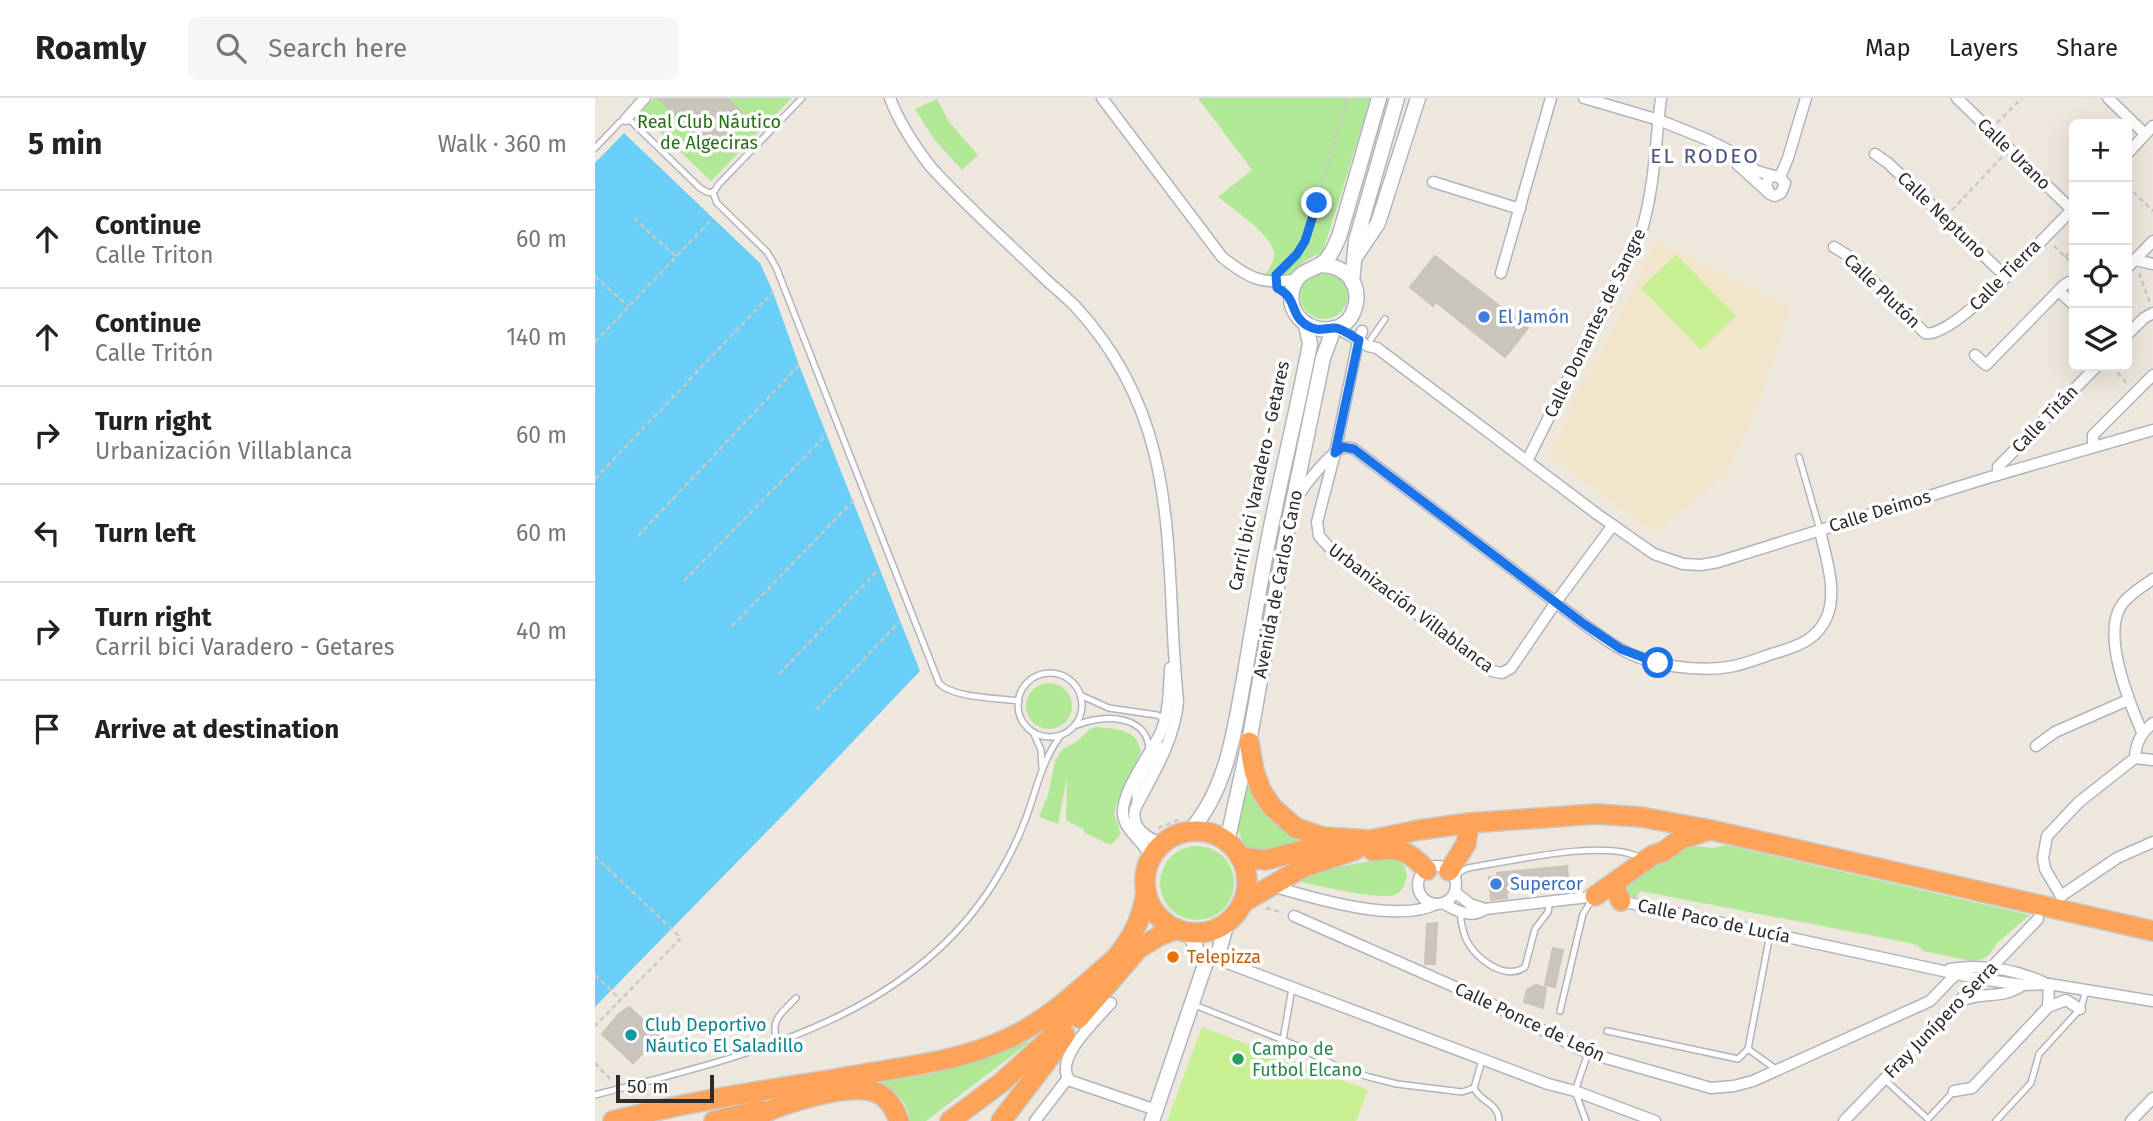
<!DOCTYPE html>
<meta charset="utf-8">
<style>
body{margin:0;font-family:"Fira Sans",sans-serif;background:#f6f6f6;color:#222}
.controls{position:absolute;right:21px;top:21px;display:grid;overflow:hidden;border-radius:10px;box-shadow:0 7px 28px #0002}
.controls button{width:63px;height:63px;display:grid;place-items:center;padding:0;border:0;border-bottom:2px solid #e0e0e0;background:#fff;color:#222;font:35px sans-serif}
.scale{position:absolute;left:21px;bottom:18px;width:98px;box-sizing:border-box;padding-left:7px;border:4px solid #2c2c2c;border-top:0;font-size:19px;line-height:24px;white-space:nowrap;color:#2c2c2c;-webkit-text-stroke:5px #fff;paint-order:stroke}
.stop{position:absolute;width:21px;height:21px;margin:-16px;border:5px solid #1a73e8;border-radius:50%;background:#fff}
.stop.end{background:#1a73e8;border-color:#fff;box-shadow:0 2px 7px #0008}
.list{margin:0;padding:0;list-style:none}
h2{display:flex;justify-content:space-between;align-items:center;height:91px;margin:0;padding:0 28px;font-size:30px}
h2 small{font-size:23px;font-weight:400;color:#767676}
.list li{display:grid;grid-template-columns:46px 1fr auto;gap:21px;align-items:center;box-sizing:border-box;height:98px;padding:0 28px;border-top:2px solid #e0e0e0}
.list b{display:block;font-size:26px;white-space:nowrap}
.list p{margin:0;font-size:23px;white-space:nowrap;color:#767676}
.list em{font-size:23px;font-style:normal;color:#767676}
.icon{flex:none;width:38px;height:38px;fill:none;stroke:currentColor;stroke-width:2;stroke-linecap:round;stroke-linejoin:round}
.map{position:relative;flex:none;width:1558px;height:1023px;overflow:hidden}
header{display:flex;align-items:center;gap:42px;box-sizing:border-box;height:98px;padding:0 35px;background:#fff;border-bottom:2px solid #e0e0e0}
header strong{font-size:33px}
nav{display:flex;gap:38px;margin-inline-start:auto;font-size:24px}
.search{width:490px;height:63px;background:#f6f6f6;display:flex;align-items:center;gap:18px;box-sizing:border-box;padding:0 24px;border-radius:10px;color:#767676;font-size:26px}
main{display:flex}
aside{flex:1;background:#fff}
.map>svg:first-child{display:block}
.education{fill:#f1e5cc}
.green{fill:#b1e896}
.pitch{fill:#c6f091}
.water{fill:#6acff7}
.building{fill:#c9c5bc;stroke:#cac3b6;stroke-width:2}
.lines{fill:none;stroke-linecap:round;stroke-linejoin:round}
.lane-casing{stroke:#b1b4c0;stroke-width:8}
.street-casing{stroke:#b1b4c0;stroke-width:13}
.secondary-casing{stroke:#b1b4c0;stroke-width:17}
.highway-casing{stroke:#c8c8c8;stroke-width:22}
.path{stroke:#c8c8c8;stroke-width:2.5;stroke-dasharray:5 3.5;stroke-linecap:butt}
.lane{stroke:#fff;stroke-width:5}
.street{stroke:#fff;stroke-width:10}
.secondary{stroke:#fff;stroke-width:14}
.highway{stroke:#ffa358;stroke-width:19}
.route{stroke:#1a73e8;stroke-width:9}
.shop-dot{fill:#3f7fe0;stroke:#fff;stroke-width:2.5}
.food-dot{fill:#e8710a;stroke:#fff;stroke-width:2.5}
.culture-dot{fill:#0f9aa8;stroke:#fff;stroke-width:2.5}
.leisure-dot{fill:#2e9e5b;stroke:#fff;stroke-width:2.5}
.labels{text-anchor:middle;stroke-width:7;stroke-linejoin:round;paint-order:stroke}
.park-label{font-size:18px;fill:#276f16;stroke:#fff}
.street-label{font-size:18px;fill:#2c2c2c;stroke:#fff}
.shop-label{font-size:18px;fill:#366cbe;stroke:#fff;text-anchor:start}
.food-label{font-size:18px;fill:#c56008;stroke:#fff;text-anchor:start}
.culture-label{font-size:18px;fill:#0d838f;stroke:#fff;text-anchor:start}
.leisure-label{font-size:18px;fill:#27864d;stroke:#fff;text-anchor:start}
.quarter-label{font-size:21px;letter-spacing:2px;fill:#495280;stroke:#fff}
</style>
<header>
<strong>Roamly</strong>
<div class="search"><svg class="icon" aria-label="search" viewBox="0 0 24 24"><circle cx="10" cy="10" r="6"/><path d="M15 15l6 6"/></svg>Search here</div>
<nav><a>Map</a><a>Layers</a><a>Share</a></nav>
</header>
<main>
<aside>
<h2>5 min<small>Walk · 360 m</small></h2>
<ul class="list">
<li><svg class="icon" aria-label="ahead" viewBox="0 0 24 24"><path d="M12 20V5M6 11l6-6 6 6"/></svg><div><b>Continue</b><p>Calle Triton</p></div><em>60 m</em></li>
<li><svg class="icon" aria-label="ahead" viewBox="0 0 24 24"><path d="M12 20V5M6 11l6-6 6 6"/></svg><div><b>Continue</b><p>Calle Tritón</p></div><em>140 m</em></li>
<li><svg class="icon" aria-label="right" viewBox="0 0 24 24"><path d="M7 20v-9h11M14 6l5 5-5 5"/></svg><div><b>Turn right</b><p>Urbanización Villablanca</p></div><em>60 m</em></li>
<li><svg class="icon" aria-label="left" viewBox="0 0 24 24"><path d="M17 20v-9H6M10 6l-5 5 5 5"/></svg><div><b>Turn left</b></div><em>60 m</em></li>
<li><svg class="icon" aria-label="right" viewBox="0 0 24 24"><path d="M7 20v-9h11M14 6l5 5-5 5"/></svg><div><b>Turn right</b><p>Carril bici Varadero - Getares</p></div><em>40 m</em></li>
<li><svg class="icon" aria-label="arrive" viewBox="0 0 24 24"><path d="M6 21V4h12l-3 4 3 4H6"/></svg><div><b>Arrive at destination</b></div></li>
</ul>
</aside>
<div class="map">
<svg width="1558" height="1023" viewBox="0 0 1558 1023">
<rect width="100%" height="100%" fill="#eee7dd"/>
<polygon class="education" points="1061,141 1196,209 1164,306 1132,376 1062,435 1046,426 952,356 972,321 977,303 1010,246"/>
<g class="green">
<polygon points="59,0 197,0 116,83 45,15"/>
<path d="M603,0H776L729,150L726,155C711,161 703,166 694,180L671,176C675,169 680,163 679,155C676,136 638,111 623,99L657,72Z"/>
<polygon points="342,1 354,24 383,57 367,72 339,41 320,11"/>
<circle cx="729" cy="197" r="24"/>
<circle cx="454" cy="608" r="23"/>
<path d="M501,629C521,631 541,630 546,653L521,707L519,716L526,736L516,747L490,735L488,731L471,722L472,679L463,726L444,719L453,697L460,663L464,656L468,651L481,644L495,631Z"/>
<polygon points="655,678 719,743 676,755 654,751 649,747 643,732 643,721"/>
<path d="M1089,747L1119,750L1131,747L1435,817L1402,845L1395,856L1388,861L1376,863L1328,853L1323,848L1315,845L1045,793L1041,800L1034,797C1031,790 1033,787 1038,782Z"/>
<circle cx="602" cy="785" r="37"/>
<path d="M795,759L808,764L812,777C811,784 809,792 802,796C790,804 720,787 702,783L744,769Z"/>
<path d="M438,935L431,947L331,1023H315C313,1003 301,994 285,984C344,976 385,967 438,935Z"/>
</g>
<g class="pitch">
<polygon points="1081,157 1141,218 1106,252 1046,190"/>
<polygon points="607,929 773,992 761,1023 572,1023"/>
</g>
<polygon class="water" points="29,35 165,165 178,194 204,267 325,573 193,712 0,909 0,65"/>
<g class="building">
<polygon points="63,0 132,0 147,15 131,31 145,46 136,55 126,45 118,53"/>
<polygon points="840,158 933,230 910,259 841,204 838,208 815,189"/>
<polygon points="972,768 974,787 911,794 912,800 896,802 894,779 902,778 902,775"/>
<polygon points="842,825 840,866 830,866 832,826"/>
<polygon points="958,850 968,852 960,889 950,887"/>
<polygon points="941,887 951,890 948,910 929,904 932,892"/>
<polygon points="34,909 65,938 38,965 7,936 24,916"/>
</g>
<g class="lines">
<g class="lane-casing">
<g id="lane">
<path d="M207,0L124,86L118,95L122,105L172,154L181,169L344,585C357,600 404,600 424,603"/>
<polyline points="0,50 25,24 31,21 37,24 105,90 112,94 118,95"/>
<polyline points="776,241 790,221"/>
<polyline points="1204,359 1225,432"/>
<circle cx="455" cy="607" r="32"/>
<polyline points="485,597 514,610 562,617 570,621"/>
<path d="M482,627C507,616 553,616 554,652"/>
<polyline points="438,634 446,652 447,670"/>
<polyline points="540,708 540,695 565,647"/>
<path d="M860,782L865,774L873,770C912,764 1013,740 1045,760"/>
<path d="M865,814C866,823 867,832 871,841C880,861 910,883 930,869L940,831L953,814L955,803"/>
<polyline points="1175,836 1153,951 1182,972"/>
<polyline points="597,906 698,946 745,970 774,979 802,986 867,994 879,990"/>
<polyline points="965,913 988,816 998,800"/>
<polyline points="1012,933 1143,961 1153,951"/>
<polyline points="688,942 697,890"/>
<path d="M183,945C174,921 186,916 201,900"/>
<path d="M887,962L879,990C886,1005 904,1005 904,1023"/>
<polyline points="1289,981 1333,1021"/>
<path d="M0,997C145,959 312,923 398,786C410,767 421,746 429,725C441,695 446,663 466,637"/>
<polyline points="1333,1021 1359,993"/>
<polyline points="991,1023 980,993 993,955"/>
<polyline points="1401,1023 1436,985 1444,956 1486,910 1491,892"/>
</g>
</g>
<g class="street-casing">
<g id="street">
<path d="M295,0C304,25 319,47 335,68C369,106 408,140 445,176C456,187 469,197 480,208C571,306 572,410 578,535C579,558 581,581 583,604C579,644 558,676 540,711C536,730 552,741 568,745"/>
<path d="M507,0L627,159C653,180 668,188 702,181"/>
<polyline points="989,0 1064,22 1111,41 1133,52 1162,73 1179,78"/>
<polyline points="1362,0 1477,112"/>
<polyline points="1513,0 1550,36"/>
<polyline points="31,21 50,0"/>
<polyline points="1280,56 1293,65 1411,179"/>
<polyline points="1532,56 1558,28"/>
<polyline points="1142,66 1175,96 1180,98 1186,95 1190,85 1183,78 1174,79 1171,87 1175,96"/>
<polyline points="1185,79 1193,60 1211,0"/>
<polyline points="838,84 925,111"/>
<path d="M1239,149L1252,157L1330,235C1358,243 1455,132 1479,110"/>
<polyline points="1540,162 1558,166"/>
<polyline points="1532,170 1558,143"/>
<polyline points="906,175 956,0"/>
<polyline points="1464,193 1479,207"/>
<polyline points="742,230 773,248 782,250 1002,416 1059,456 1088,466 1106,467 1123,464 1392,380 1558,332"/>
<polyline points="767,233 762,248 740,355 722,424 724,438 733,448 897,573 907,575 916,570 961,504 1018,427"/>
<polyline points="1532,237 1549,220 1558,215"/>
<polyline points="1380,257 1391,267 1468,188 1474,184 1479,186"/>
<polyline points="1498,349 1498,337 1558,277"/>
<path d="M932,363L1046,135C1060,88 1060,47 1066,0"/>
<polyline points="1403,377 1403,369 1502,268"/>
<path d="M702,400C708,389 736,353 748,350C752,349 756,350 759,351L989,526C1000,534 1012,543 1024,550C1054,568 1105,575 1139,568C1153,565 1167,559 1180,555C1204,548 1224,541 1233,516C1242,489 1230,458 1225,432"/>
<path d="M1547,634C1534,604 1505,534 1528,505C1536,495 1548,488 1558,481"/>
<polyline points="1441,648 1460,634 1533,602"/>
<path d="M1540,660C1541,644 1546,635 1558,625"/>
<polyline points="1558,662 1540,660 1484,704 1452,738 1448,760 1450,771 1466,798 1522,760 1558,744"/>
<path d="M555,761C551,743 530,735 528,716C526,694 556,655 566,634C574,614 574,591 575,570"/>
<circle cx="842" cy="787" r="19"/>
<path d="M677,788C718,800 803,826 841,806"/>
<polyline points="860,794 875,806 890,811"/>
<polyline points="1021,802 1385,881 1428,887 1454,886 1558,903"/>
<path d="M848,805C861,813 877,821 890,811L1002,798"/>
<polyline points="699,818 876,896 993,955 1116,990 1139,988 1158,983 1335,903 1361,876"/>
<polyline points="621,858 627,863 953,986 980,993 1060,1023"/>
<path d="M1355,871C1387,866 1418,871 1448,884"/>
<path d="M1365,904C1386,892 1405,903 1428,887"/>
<path d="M516,905C503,920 455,964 476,983L561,1012"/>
<polyline points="1453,909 1471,902 1485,911"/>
<polyline points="1359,993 1377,990 1453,909 1454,886"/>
<polyline points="440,1023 473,980"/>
<polyline points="1249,1023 1443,821"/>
<polyline points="1536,1023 1558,1000"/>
</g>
</g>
<g class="secondary-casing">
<g id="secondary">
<polyline points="761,158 783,125 823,0"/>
<path d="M724,167C737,167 749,171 757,182C761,190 763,200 760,209C749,250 685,230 698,189C705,170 718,174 730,163C737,157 740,147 744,139L784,0"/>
<polyline points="757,184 761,143 802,0"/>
<path d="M595,733C633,690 640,629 650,575C657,533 664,491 672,449C685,381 702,314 715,246L711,227"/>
<polyline points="632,744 654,644 690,443 728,260 739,230"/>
<polyline points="595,834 602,853 612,861"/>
<polyline points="612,861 617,860 624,853 632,824"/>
<polyline points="557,1023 612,861"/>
</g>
</g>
<g class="highway-casing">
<g id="highway">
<polyline points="654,644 659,673 666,692 677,709 701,730 728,739 775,742 824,732 874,725 1001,716 1046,719 1116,732 1558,833"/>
<circle cx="601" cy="784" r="51"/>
<path d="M778,753C805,748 813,753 832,772"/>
<polyline points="645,759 670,762 742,744"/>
<polyline points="854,773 871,746 874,725"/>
<polyline points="1022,783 1021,793 1026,803"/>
<polyline points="1000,798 1058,757 1068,754 1086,741 1115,732"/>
<polyline points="647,805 707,770 760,752 775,742"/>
<path d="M515,867C534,845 547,824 551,794"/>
<polyline points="484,920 543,851 564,838 582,831"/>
<path d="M18,1023C98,1002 181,991 263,977C313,968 365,963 412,941C454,922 487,889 522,859"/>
<polyline points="119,1023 165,1012"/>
<path d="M152,1023C180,1008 250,984 280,994C293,999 300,1011 304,1023"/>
<polyline points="355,1023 407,984 450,945 487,901"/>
<polyline points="406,1023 455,959 470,937"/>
</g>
</g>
<g class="path">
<polyline points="1402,25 1427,0"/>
<polyline points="1532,88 1558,113"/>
<polyline points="723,106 740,111"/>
<polyline points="1357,112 1408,58"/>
<polyline points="39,120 81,159"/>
<polyline points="1459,148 1479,167"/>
<polyline points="1470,159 1479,150"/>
<polyline points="687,171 702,156 710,143 753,0"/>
<polyline points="1544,175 1555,205"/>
<polyline points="0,178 33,208"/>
<polyline points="0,244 118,120"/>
<polyline points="1517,268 1533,287"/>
<polyline points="0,381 178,194"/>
<polyline points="43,438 204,267"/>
<polyline points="89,483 232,336"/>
<polyline points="137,528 259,402"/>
<polyline points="184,576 284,471"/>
<polyline points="221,612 304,524"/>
<polyline points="563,730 586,721"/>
<polyline points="0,758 86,840 0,928"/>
<polyline points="541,782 542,764"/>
<polyline points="671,810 688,815"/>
<polyline points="0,877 25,901"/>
<polyline points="0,965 17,983"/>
</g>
<use href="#lane" class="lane"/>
<use href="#street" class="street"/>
<use href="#secondary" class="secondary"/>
<use href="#highway" class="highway"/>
</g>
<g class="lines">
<path class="route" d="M722,105L710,143L702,156L681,177L682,190C704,201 693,216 713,228C723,234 729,230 740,230C747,230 758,239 764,242L740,355L748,349L759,351L989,526L1026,551L1063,565"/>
</g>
<g class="shop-dot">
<circle cx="889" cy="219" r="7"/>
<circle cx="901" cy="786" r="7"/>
</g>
<circle class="food-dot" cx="578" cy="859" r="7"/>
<circle class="culture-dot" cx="36" cy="937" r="7"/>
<circle class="leisure-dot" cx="643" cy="961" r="7"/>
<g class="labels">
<g class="park-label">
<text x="114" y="30">Real Club Náutico<tspan x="114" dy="21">de Algeciras</tspan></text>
</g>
<g class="street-label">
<text transform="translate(1419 56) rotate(44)" y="6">Calle Urano</text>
<text transform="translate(1347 117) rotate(44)" y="6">Calle Neptuno</text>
<text transform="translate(1410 177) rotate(-45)" y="6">Calle Tierra</text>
<text transform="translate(1287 193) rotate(44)" y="6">Calle Plutón</text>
<text transform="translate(1000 225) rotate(-64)" y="6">Calle Donantes de Sangre</text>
<text transform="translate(1450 321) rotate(-46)" y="6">Calle Titán</text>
<text transform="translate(664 378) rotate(-78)" y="6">Carril bici Varadero - Getares</text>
<text transform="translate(1285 413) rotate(-17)" y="6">Calle Deimos</text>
<text transform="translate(683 486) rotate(-79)" y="6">Avenida de Carlos Cano</text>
<text transform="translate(816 510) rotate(37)" y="6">Urbanización Villablanca</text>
<text transform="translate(1119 823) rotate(12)" y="6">Calle Paco de Lucía</text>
<text transform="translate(1346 922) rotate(-46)" y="6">Fray Junípero Serra</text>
<text transform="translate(935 924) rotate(25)" y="6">Calle Ponce de León</text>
</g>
<g class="shop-label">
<text x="903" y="225">El Jamón</text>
<text x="915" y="792">Supercor</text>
</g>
<g class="food-label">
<text x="592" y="865">Telepizza</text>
</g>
<g class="culture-label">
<text x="50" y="933">Club Deportivo<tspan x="50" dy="21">Náutico El Saladillo</tspan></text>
</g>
<g class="leisure-label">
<text x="657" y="957">Campo de<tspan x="657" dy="21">Futbol Elcano</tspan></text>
</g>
<g class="quarter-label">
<text x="1110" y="65">EL RODEO</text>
</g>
</g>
</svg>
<div class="controls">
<button>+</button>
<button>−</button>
<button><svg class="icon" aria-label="locate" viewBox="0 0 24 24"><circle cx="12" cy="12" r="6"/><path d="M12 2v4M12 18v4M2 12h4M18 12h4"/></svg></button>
<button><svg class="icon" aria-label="layers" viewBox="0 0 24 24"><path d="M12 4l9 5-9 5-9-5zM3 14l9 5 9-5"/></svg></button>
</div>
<div class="scale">50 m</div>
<div class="stop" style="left:1063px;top:565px"></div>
<div class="stop end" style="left:722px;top:105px"></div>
</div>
</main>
